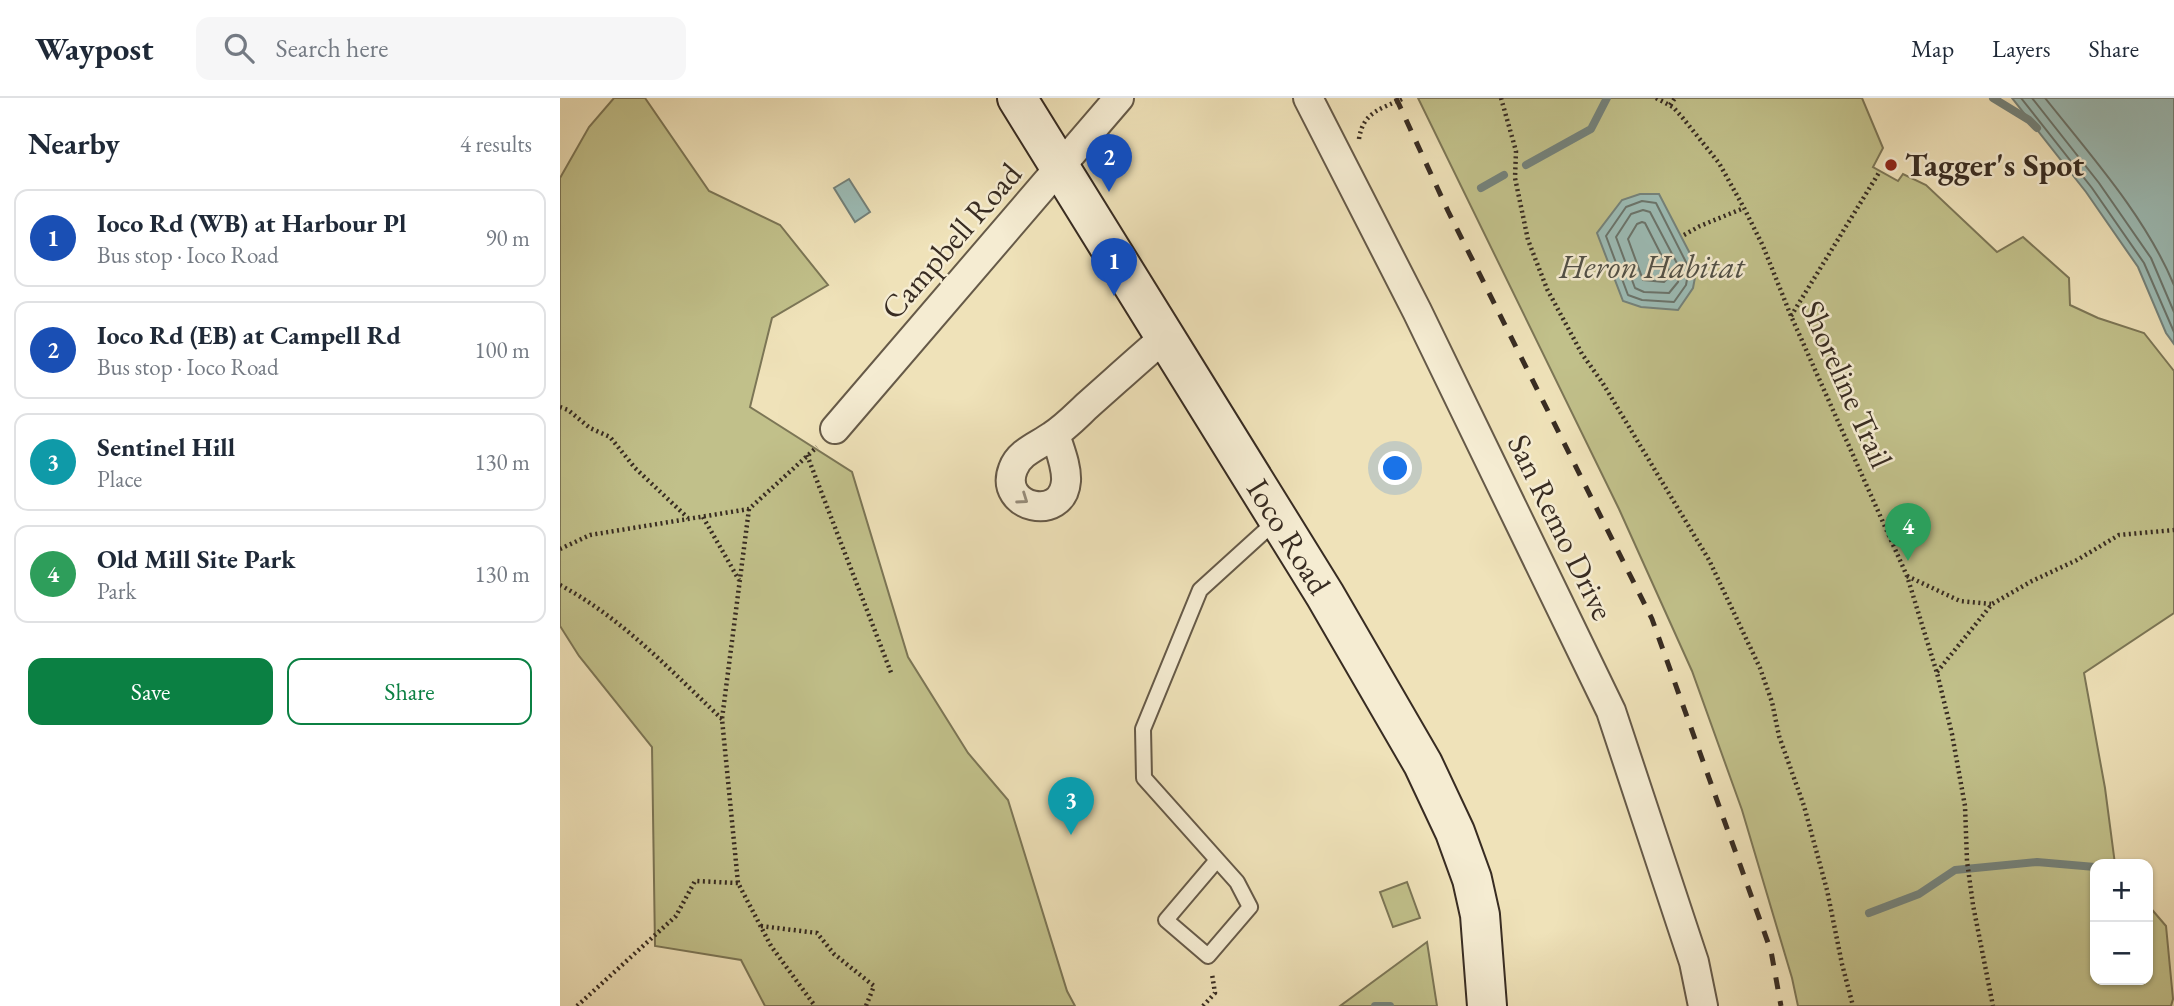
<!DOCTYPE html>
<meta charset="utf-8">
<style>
body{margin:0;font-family:"EB Garamond",serif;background:#f6f6f7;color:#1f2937}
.controls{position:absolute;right:21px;bottom:21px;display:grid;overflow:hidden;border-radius:14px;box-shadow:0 2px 5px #0004}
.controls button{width:63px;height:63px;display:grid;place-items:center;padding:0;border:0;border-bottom:2px solid #e0e1e3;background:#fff;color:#1f2937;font:35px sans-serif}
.you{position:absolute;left:836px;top:371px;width:24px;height:24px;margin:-18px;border:5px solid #fff;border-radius:50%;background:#1a73e8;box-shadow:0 0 0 10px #1a73e833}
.badge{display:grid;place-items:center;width:46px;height:46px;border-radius:50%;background:#0b8043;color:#fff;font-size:23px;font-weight:700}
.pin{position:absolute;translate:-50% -58px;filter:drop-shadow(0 2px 4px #0008)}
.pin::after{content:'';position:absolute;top:37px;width:24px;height:21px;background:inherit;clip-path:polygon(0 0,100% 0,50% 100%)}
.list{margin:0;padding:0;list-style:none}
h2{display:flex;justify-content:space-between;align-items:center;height:91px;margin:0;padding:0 28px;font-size:30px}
h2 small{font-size:23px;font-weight:400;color:#747a83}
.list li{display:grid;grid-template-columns:46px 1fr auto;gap:21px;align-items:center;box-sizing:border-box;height:98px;margin:0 14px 14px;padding:0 14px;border:2px solid #e0e1e3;border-radius:14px}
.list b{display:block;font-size:26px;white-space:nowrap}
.list p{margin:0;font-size:23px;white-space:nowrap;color:#747a83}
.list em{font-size:23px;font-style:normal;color:#747a83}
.actions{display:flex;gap:14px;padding:21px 28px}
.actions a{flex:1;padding:16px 0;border:2px solid #0b8043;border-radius:14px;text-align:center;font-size:24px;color:#0b8043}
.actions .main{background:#0b8043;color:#fff}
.icon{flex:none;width:38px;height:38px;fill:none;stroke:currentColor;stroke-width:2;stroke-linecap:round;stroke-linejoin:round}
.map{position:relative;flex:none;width:1614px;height:908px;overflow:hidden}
header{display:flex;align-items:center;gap:42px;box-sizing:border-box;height:98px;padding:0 35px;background:#fff;border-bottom:2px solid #e0e1e3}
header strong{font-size:33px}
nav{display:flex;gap:38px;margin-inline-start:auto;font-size:24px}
.search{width:490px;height:63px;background:#f6f6f7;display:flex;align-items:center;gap:18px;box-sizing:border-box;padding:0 24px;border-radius:14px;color:#747a83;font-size:26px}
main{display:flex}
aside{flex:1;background:#fff}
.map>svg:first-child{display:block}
.green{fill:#c1c08a;stroke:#7c7656;stroke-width:2}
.water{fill:#9cbcb6;stroke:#74827b;stroke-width:2}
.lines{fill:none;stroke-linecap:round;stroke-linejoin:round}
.shore{stroke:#6a746c;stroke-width:2}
.stream{stroke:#74827b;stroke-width:8}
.service-casing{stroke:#665a48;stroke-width:18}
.minor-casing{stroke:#665a48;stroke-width:32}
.secondary-casing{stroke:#382c22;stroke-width:42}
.path{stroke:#382c22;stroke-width:4.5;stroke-dasharray:2 3.5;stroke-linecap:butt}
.service{stroke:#f5ecd2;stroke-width:14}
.minor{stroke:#f5ecd2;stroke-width:28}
.secondary{stroke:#f5ecd2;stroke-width:38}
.rail{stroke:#382c22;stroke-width:5;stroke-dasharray:12 12;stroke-linecap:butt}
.oneway{stroke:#968c7a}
.poi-dot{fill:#8f2418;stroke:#f5ecd2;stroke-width:2.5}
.labels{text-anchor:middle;stroke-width:5;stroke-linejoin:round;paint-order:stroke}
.poi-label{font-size:32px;font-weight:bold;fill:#382c22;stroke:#f5ecd2;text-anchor:start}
.street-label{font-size:32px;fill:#382c22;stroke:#f5ecd2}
.water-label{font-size:33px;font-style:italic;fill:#515047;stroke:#f5ecd2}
</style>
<header>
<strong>Waypost</strong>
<div class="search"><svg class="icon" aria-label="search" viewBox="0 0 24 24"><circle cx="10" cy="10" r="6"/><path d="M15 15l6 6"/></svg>Search here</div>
<nav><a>Map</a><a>Layers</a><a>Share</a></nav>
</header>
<main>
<aside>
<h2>Nearby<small>4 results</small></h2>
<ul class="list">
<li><span class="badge" style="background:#1a4fb4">1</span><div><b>Ioco Rd (WB) at Harbour Pl</b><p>Bus stop · Ioco Road</p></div><em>90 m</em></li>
<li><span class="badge" style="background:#1a4fb4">2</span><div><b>Ioco Rd (EB) at Campell Rd</b><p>Bus stop · Ioco Road</p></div><em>100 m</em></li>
<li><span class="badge" style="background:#0f9aa8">3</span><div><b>Sentinel Hill</b><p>Place</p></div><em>130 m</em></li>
<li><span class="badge" style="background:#2e9e5b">4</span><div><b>Old Mill Site Park</b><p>Park</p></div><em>130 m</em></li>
</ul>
<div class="actions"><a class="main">Save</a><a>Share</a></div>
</aside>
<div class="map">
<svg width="1614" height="908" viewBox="0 0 1614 908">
<rect width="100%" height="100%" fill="#efe2b9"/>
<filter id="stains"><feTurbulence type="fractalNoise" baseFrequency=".00286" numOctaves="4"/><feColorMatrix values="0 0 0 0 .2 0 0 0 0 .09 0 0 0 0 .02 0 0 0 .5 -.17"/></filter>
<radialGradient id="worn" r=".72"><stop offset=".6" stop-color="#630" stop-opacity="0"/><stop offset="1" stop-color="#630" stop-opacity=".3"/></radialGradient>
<g class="green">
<polygon points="54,0 85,0 149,93 220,127 268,187 212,220 190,309 292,374 348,559 408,655 448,702 507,893 515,908 205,908 181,862 95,848 92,649 19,558 0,528 0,80 29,29"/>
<polygon points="858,0 1302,0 1323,50 1313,69 1338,83 1343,76 1366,87 1437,154 1463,139 1509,180 1510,207 1538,220 1584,235 1614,273 1614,515 1524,575 1545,690 1555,766 1535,766 1535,882 1588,882 1588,807 1606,828 1613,901 1611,908 1238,908 1232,880 1182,712 1132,573 1059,411"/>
<polygon points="847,784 860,820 833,829 820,794"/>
<polygon points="867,844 877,908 780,908"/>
</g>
<g class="water">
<polygon points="1452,0 1614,0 1614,246 1606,235 1578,169 1526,94"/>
<polygon points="289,81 310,114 295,124 274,90"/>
<polygon points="1080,96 1099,96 1137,169 1133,190 1118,212 1081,209 1063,203 1037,135 1062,102"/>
</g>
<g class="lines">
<g class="shore">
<polyline points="1461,0 1532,90 1584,165 1614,234"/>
<polyline points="1472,0 1539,85 1591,160 1614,214"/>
<path d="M1485,0C1532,59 1585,118 1614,187"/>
<polygon points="1082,103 1096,105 1129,170 1126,187 1114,204 1082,202 1068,197 1046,138 1066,109"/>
<polygon points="1083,112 1090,114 1120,171 1118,184 1109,195 1084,194 1075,190 1056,139 1071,116"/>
<polygon points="1082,124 1085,125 1109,172 1108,180 1104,184 1083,182 1068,141 1077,126"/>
</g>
<g class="stream">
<polyline points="1433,0 1469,22 1477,30"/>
<polyline points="966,67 1031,31 1047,0"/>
<polyline points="921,90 944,77"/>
<polyline points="1309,815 1359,796 1395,772 1477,764 1535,769"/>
<polyline points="815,908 830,908"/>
</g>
<g class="service-casing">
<polyline id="service" points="657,762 606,822 648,858 690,809 677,784 584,680 583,631 640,492 716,423"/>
</g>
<g class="minor-casing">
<g id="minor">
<polyline points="748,0 857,213 1051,613 1134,864 1143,908"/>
<polyline points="275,331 559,0"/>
<path d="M495,336C499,350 507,368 506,383C503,425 438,410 453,371C459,354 478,348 492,338C506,329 517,317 529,306C554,284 579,261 605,239"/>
</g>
</g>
<g class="secondary-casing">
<g id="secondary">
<path id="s1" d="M457,0L765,497L863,666L895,734L912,781L920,817L927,908"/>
</g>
</g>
<g class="path">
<polyline points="941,0 956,53 955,80 968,142 987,191 1022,256 1042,284 1149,462 1200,570 1212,604 1219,638 1244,708 1267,792 1282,866 1293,908"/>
<polyline points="1096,0 1113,9 1122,19 1159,65 1184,110 1203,148 1231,218 1347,478 1377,575 1392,636 1405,708 1407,763 1413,807 1433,908"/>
<polyline points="1110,7 1115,0"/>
<path d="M799,41C803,13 822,11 844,0"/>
<polyline points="1124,137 1140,128 1184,110"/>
<polyline points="1231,218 1320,73"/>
<polyline points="0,309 8,312 30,330 50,339 75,370 128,420"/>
<polyline points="247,357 332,577"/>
<polyline points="189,411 162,621 178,785 211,848 255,908"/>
<polyline points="143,419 179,482"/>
<polyline points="0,451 30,437 189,411 257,349"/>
<polyline points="1347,478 1400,503 1431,506"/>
<path d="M0,487C62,520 111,573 162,621"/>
<polyline points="1377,574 1432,506 1472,483 1517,462 1559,437 1614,432"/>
<polyline points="201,828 257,835 274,856 314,888 306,908"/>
<polyline points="17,908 116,818 135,783 178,785"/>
<polyline points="643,908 655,895 652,876"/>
</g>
<use href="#service" class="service"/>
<use href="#minor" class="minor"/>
<use href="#secondary" class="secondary"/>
<polyline class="rail" points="836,0 888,113 1092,521 1211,853 1221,908"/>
</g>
<defs><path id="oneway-chevron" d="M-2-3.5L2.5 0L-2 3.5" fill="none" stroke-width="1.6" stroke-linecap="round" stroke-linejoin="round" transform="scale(1.75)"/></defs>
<use class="oneway" href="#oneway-chevron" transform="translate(463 401) rotate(35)"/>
<circle class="poi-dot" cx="1331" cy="67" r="7"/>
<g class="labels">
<g class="poi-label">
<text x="1345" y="78">Tagger's Spot</text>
</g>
<g class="street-label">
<text transform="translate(391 143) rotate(-49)" y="11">Campbell Road</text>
<text transform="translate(1287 286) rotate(66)" y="11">Shoreline Trail</text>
<text transform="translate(1001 429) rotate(64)" y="11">San Remo Drive</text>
<text dy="11" stroke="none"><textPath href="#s1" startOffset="516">Ioco Road</textPath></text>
</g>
<g class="water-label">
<text x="1092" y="180">Heron Habitat</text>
</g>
</g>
<rect width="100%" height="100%" filter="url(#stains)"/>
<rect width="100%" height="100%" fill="url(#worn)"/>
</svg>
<div class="controls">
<button>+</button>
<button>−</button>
</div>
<div class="you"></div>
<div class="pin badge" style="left:554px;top:198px;background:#1a4fb4">1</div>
<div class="pin badge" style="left:549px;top:94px;background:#1a4fb4">2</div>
<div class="pin badge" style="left:511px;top:737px;background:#0f9aa8">3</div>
<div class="pin badge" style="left:1348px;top:463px;background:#2e9e5b">4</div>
</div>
</main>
